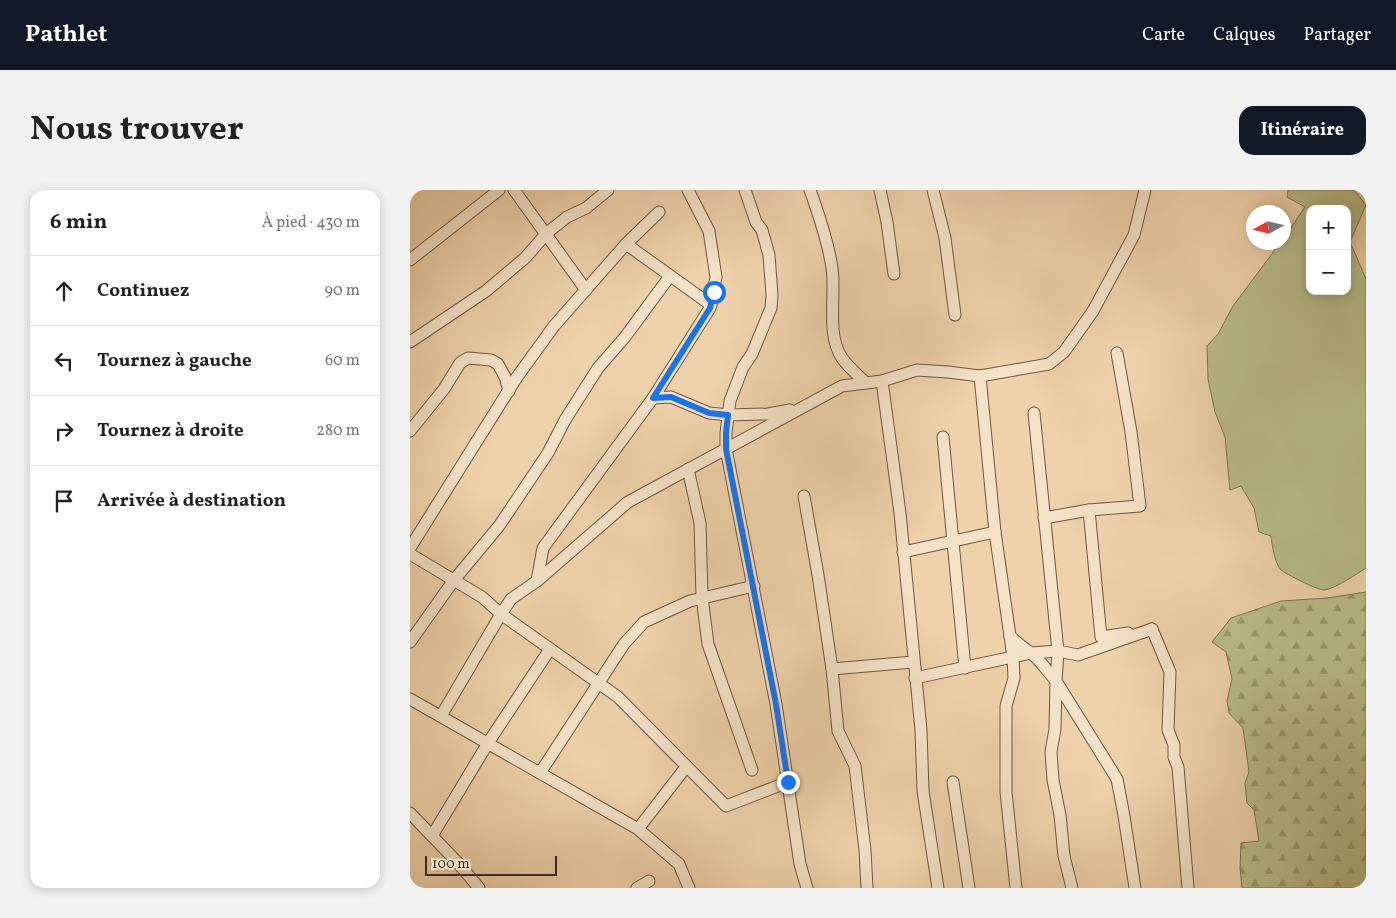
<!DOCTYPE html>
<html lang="fr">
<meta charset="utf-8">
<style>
body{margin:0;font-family:Vollkorn,serif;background:#f2f2f2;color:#222}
.controls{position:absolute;right:15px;top:15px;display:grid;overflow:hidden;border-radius:10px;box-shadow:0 2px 12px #0003}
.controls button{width:45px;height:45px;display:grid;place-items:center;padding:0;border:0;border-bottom:1px solid #e0e0e0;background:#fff;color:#222;font:25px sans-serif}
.compass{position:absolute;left:836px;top:15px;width:45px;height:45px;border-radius:50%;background:#fff;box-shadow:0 2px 12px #0003;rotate:262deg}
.scale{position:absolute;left:15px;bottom:12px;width:132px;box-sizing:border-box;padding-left:5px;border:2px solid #412c1f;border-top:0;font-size:14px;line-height:18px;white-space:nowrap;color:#412c1f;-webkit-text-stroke:4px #f4e2c8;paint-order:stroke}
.stop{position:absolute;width:15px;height:15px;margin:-11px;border:4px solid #1a73e8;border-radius:50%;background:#fff}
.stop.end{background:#1a73e8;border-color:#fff;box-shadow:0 1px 5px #0008}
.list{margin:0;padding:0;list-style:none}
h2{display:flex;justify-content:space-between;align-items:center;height:65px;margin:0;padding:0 20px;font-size:21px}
h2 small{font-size:16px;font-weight:400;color:#767676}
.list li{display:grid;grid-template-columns:32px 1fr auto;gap:15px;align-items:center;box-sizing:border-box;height:70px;padding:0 20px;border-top:1px solid #e0e0e0}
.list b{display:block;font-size:19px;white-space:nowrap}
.list em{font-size:16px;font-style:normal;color:#767676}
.icon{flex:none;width:28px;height:28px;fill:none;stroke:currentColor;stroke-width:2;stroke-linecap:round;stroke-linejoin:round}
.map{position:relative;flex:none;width:956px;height:698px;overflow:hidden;border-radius:15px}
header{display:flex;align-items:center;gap:30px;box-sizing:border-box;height:70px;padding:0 25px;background:#111827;color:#fff}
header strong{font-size:24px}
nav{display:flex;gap:28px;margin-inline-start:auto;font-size:18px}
.intro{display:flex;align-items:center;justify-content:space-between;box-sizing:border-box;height:120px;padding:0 30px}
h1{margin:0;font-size:35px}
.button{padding:12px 22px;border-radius:15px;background:#111827;color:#fff;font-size:18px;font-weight:700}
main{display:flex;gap:30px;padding:0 30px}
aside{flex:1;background:#fff;border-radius:15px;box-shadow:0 2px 12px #0003}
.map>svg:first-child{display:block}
.green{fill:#b9bc89;stroke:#7d7454;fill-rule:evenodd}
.forest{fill:url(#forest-firs);stroke:#7d7454}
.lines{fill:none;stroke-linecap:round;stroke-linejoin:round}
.minor-casing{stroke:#6c5642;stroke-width:13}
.minor{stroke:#f4e2c8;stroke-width:11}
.route{stroke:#1a73e8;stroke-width:6}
</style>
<header>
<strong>Pathlet</strong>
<nav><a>Carte</a><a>Calques</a><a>Partager</a></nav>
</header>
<div class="intro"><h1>Nous trouver</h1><a class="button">Itinéraire</a></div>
<main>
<aside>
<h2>6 min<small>À pied · 430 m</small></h2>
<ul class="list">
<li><svg class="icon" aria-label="ahead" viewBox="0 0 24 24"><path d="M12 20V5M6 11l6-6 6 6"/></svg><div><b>Continuez</b></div><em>90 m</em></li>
<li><svg class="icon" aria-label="left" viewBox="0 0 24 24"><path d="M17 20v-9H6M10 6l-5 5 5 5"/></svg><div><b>Tournez à gauche</b></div><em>60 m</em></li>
<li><svg class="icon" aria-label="right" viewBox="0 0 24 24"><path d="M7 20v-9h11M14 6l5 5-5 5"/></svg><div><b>Tournez à droite</b></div><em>280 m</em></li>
<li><svg class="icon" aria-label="arrive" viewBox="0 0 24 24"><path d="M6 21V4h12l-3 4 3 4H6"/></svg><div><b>Arrivée à destination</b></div></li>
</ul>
</aside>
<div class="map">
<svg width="956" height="698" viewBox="0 0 956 698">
<defs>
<pattern id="forest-firs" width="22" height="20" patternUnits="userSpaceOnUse" patternTransform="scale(1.25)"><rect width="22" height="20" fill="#b9bc89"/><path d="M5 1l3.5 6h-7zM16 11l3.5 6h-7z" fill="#98996f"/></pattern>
</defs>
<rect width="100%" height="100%" fill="#eed2ab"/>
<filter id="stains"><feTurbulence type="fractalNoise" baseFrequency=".004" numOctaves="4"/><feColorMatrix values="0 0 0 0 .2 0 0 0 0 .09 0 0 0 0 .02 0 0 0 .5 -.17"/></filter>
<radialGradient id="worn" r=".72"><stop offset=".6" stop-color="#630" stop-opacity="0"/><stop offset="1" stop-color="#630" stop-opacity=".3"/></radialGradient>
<path class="green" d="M878,0H944L956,15L940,52L956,89V378C948,383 923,400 914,400C907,400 876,384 871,380C865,374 862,355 861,346L849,342L844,318L831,296L820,300L815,247L805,222L798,189L797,156L808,144L823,116L870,53L874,52V48L895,17L877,7ZM900,19H937V101H900Z"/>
<polygon class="forest" points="956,402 956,698 832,698 830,678 831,653 849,651 844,620 837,613 835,593 839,582 833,538 819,523 817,511 822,489 816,462 802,452 821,428 871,411 917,408"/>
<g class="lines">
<g class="minor-casing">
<g id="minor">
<polyline points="104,0 176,100"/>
<polyline points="335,0 346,32 352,40 359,65 362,105 361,118 342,164 333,177 320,211 316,243 316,259 366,514 390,674 397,698"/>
<path d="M400,0C409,25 418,51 422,78C426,105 416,145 432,168C438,177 448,185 456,193"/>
<polyline points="470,0 477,32 484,84"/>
<polyline points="523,0 535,48 545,125"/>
<polyline points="216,54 301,115"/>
<polyline points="0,70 89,0"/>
<polyline points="0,152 76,101 115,68 137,43 157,27 176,18 198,0"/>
<polyline points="570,186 585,342 603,467 604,488 596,516 596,602 606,698"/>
<polyline points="472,191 490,323 511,540 513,601 528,698"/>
<polyline points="243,208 261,207 299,223 318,225 358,224 380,220"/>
<polyline points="624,223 648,461 646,491 707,589 714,626 725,698"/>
<polyline points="0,241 34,199 50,173 58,168 81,170 88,174 95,187 99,201"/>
<polyline points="533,247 555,478"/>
<polyline points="278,279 290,333 292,407 298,454 342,580"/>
<polyline points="394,306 408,385 422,479 428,541 445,576 455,660 457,698"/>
<polyline points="679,320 691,447 718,443"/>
<polyline points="634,328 679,320 730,316 721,242 707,163"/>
<polyline points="0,358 107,187 144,136 216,54 249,22"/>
<polyline points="493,362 585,342"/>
<polyline points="0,364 72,407 91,424 208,507 316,616 378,592"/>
<polyline points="127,391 133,358 243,208 300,118 306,87 299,41 278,0"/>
<polyline points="742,439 760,482 758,540 764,555 764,567 768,577 778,698"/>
<path d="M600,446C607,453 614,458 622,464C631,471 638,482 646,491L645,539L641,562L643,590L650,625L654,666L662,698"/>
<polyline points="0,452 44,390 89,336 138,263 155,230 188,178 215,147 260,86"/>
<polyline points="422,479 503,472"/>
<polyline points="505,488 621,463 648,461 668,465 742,439"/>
<polyline points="0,509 228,639 269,674 279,698"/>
<polyline points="31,526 91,424 101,409 127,391 218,312 432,196 472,191 507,180 538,182 570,186 639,174 654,162 683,121 724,45 735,0"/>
<polyline points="130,583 214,454 234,432 280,411 344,396"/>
<polyline points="543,592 559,698"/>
<polyline points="0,623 49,674 69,698"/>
<polyline points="228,639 276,577"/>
<polyline points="22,646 78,553 140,459"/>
<polyline points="227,698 239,691"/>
</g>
</g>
<use href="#minor" class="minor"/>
</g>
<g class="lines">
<polyline class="route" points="304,102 300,118 243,208 261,207 299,223 318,225 316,243 316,259 366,514 378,592"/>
</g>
<rect width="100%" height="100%" filter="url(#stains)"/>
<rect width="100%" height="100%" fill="url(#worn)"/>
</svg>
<div class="controls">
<button>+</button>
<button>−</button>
</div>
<svg class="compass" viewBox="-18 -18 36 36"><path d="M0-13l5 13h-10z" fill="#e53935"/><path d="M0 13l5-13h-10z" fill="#767676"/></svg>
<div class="scale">100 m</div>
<div class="stop" style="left:304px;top:102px"></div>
<div class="stop end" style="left:378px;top:592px"></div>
</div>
</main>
